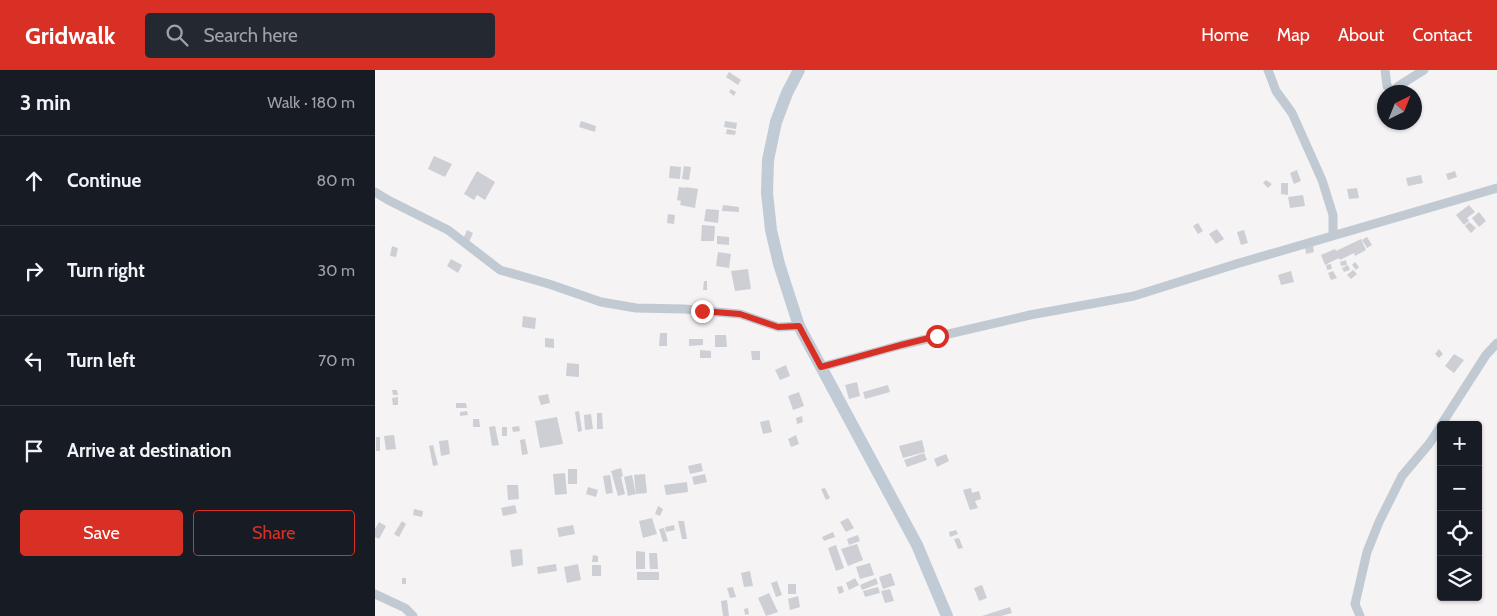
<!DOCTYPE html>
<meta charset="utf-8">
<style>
body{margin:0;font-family:Cabin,sans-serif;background:#242831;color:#f1f3f6}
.controls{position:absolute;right:15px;bottom:15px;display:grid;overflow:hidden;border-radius:5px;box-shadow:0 1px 4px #0004}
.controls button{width:45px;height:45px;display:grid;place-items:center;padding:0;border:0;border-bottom:1px solid #363941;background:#171b24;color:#f1f3f6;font:25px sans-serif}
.compass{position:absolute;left:1002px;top:15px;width:45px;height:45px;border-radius:50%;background:#171b24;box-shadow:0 1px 4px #0004;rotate:43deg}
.stop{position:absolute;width:15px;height:15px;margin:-11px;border:4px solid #d93025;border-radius:50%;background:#fff}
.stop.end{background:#d93025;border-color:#fff;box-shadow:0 1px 5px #0008}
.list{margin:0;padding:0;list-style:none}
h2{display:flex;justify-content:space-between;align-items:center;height:65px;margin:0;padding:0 20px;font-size:21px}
h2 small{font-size:16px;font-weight:400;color:#9ea1a6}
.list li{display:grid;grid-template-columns:32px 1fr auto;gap:15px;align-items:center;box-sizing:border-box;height:90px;padding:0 20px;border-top:1px solid #363941}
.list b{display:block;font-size:19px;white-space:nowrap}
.list em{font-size:16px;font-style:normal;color:#9ea1a6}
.actions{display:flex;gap:10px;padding:15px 20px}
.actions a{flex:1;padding:11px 0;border:1px solid #d93025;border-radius:5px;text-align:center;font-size:18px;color:#d93025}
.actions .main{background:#d93025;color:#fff}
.icon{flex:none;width:28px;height:28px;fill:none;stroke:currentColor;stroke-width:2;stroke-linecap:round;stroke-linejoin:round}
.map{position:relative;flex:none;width:1122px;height:546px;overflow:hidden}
header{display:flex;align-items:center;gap:30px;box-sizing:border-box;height:70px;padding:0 25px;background:#d93025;color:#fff}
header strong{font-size:24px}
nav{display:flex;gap:28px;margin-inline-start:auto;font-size:18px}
.search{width:350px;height:45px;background:#242831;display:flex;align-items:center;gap:12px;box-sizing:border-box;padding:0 18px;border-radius:5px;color:#9ea1a6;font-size:19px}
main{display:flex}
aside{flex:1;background:#171b24}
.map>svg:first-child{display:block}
.building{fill:#cdcfd5}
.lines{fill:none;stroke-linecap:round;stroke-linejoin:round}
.minor{stroke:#c1cad2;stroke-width:9}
.secondary{stroke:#c1cbd6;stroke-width:12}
.route{stroke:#d93025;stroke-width:6}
</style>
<header>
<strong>Gridwalk</strong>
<div class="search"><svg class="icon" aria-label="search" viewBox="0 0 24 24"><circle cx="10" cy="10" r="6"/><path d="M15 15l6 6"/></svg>Search here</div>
<nav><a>Home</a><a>Map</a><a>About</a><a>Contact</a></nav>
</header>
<main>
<aside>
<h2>3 min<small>Walk · 180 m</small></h2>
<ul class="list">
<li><svg class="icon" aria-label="ahead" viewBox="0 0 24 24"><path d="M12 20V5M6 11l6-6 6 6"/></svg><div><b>Continue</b></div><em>80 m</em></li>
<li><svg class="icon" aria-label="right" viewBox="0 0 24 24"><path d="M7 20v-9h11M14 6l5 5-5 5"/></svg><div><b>Turn right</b></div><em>30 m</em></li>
<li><svg class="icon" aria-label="left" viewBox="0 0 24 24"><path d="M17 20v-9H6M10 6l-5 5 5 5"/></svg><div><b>Turn left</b></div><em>70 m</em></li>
<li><svg class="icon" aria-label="arrive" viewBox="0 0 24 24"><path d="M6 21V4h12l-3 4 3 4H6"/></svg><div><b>Arrive at destination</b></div></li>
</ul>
<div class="actions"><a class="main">Save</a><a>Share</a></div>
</aside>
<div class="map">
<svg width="1122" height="546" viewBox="0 0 1122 546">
<rect width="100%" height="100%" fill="#f5f3f3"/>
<g class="building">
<polygon points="354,2 366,10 363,15 351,7"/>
<polygon points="356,19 361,22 359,26 354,22"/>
<polygon points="206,51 221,56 220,62 204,57"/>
<polygon points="350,51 362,53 361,59 349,57"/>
<polygon points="352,59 361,61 360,65 351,64"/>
<polygon points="59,86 77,94 70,107 53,99"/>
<polygon points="295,96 306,97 305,109 294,108"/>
<polygon points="309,96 316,97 314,110 307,109"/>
<polygon points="922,100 926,111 919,114 915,103"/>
<polygon points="102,101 120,112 110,130 102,125 99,130 89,124"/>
<polygon points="1080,101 1082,107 1073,110 1071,104"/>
<polygon points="1046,105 1048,113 1033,116 1031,108"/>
<polygon points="891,110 897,114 893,118 888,113"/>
<polygon points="906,113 913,113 913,125 906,124"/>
<polygon points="304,117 310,118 310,117 323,119 320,138 305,135 306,131 302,130"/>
<polygon points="982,118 984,128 974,129 972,119"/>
<polygon points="928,125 930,136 915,138 913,127"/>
<polygon points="348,135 364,137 364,142 347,141"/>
<polygon points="1094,135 1100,142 1092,148 1094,151 1089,155 1081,145"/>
<polygon points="331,139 344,140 343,153 329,151"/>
<polygon points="1104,142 1111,151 1104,157 1097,148"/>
<polygon points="293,144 300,145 299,154 292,153"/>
<polygon points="1094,152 1101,158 1096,163 1090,156"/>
<polygon points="823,153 828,161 823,164 818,156"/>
<polygon points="327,155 340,156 339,171 326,171"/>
<polygon points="842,159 849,169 841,174 834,164"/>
<polygon points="92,160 98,163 94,172 88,169"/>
<polygon points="869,160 873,173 866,175 862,162"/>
<polygon points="342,166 354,167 354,175 342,174"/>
<polygon points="992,167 997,175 992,178 987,170"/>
<polygon points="986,169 991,180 980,186 979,183 965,190 964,188 950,195 946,185 960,179 961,181"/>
<polygon points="938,175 939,182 931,184 930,176"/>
<polygon points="17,176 23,178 21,187 15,186"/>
<polygon points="343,182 356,184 354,198 341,196"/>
<polygon points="76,189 87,195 83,203 72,196"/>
<polygon points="971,190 972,195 966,196 965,192"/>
<polygon points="980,192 984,197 981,200 977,195"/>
<polygon points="956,194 957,199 952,200 951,195"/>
<polygon points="973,195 975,200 969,202 967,198"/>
<polygon points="373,199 376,219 360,221 356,201"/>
<polygon points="978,200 982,204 976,209 972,205"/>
<polygon points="916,201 919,212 906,215 903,205"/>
<polygon points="958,201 962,208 956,210 953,203"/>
<polygon points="329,211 332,211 332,220 328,220"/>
<polygon points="148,246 161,248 160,259 147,257"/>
<polygon points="285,263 292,263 292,276 284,276"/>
<polygon points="340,265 351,265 352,277 340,277"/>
<polygon points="170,268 179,269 179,278 170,277"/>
<polygon points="314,269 328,269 328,275 314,276"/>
<polygon points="1064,279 1068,284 1064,288 1060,284"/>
<polygon points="325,280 336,281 336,288 325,288"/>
<polygon points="376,281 385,281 385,290 377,290"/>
<polygon points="1079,284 1089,290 1079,303 1070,296"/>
<polygon points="192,293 204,294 204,307 191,306"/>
<polygon points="411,295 415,306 405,310 400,300"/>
<polygon points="482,312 485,326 474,329 470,315"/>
<polygon points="513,315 515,322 490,329 488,322"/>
<polygon points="17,320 22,320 23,325 18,325"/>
<polygon points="424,322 429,336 418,340 413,326"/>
<polygon points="173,324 175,333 166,335 163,326"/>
<polygon points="23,327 23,335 18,335 17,328"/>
<polygon points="81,333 91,333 92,338 81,338"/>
<polygon points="92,341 93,345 85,346 85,342"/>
<polygon points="204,341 207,361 203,362 200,342"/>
<polygon points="222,343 227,343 228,359 222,359"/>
<polygon points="216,344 218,359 210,360 209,345"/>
<polygon points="427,346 428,352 422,354 421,348"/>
<polygon points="182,347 188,374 165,378 160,351"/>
<polygon points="98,349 104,349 105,357 98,357"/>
<polygon points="394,350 397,362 388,364 385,352"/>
<polygon points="120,356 124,375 117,376 114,357"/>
<polygon points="144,356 145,361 138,362 137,357"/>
<rect x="127" y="357" width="5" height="9"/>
<polygon points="19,365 21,379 11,380 9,366"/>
<polygon points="421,365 424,374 416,377 413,369"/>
<rect x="1" y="367" width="4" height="14"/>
<polygon points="150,369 153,384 147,385 145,370"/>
<polygon points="73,370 75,384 66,386 64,371"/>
<polygon points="547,370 550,382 528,388 524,376"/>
<polygon points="58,375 63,395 58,396 54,376"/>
<polygon points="549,383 552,390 532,397 529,390"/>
<polygon points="571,384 574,391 562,397 559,389"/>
<polygon points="326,393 328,401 315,404 313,396"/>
<polygon points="246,398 248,406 246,407 250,424 243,426 236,401"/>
<rect x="193" y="399" width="9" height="15"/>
<polygon points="190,403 192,424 180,425 178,404"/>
<polygon points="270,404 272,423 261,424 259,405"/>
<polygon points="330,404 332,412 319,415 317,407"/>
<polygon points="235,405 238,423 231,424 228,406"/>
<polygon points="257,405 261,424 253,426 249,407"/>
<polygon points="312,412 313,422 291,425 289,415"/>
<polygon points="132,415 143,415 144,429 133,430"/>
<polygon points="213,417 223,420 221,427 211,424"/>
<polygon points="450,418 455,428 451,430 446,419"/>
<polygon points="596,418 597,423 604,421 606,429 600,431 603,438 595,440 588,420"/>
<polygon points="140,435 142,443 128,446 126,438"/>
<polygon points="283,436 288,439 285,446 280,444"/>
<polygon points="39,439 48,441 47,447 38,445"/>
<polygon points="277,448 282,464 268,468 264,451"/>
<polygon points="473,448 479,458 471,462 465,452"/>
<polygon points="27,451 31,454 24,467 19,464"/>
<polygon points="303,451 309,451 312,469 307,469"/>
<polygon points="4,452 11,456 4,469 0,467 0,459"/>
<polygon points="198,455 200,464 184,467 182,458"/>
<polygon points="299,455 300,460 291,462 290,457"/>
<polygon points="289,458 293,471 288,472 284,459"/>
<polygon points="581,460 583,464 575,467 574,462"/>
<polygon points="458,462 460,467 449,471 447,467"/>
<polygon points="483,465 485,471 474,475 472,469"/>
<polygon points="584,468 588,478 583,479 579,469"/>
<polygon points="482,474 488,490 473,496 466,479"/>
<polygon points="461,475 469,498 461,501 453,478"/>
<polygon points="147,479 148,495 137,497 135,480"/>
<polygon points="261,481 270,482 270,499 261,499"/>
<polygon points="274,483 282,483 283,499 275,499"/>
<polygon points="218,485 223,486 223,492 217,492"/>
<polygon points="495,493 499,505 485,509 481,497"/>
<polygon points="181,494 182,501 163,504 162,497"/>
<polygon points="203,494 206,510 192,513 189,497"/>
<rect x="217" y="495" width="9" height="11"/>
<polygon points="375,501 378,516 369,517 366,503"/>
<rect x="262" y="502" width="22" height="8"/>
<polygon points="516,503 520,515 508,519 504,507"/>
<rect x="27" y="508" width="4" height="6"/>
<polygon points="480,508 484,515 474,520 471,513"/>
<polygon points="501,508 503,514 487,520 485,515"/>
<polygon points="402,511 407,525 401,527 396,513"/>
<rect x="413" y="514" width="8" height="10"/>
<polygon points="607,515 612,528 604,531 599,518"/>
<polygon points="467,516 469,522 464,524 462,517"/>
<polygon points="358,517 361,527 355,528 352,518"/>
<polygon points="503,517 505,523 490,527 488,521"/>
<polygon points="515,519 519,531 510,533 506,521"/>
<polygon points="394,523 403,542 391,546 383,528"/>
<polygon points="423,526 425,537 415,540 413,529"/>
<polygon points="352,530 354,546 348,546 346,531"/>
<polygon points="635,537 637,543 626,546 607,546"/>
<polygon points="373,538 374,544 370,545 369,539"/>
</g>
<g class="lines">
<g class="minor">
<polyline points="893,0 901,21 917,43 947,110 958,145 958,165"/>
<polyline points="1010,0 1012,16 1017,22 1025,15 1049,0"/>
<polyline points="0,122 13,130 73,160 125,200 174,214 226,232 261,238 309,239 365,244 403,257 424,256"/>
<polyline points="446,297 526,275 655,245 759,226 861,194 1122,118"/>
<polyline points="1066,355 1111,285 1122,273"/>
<polyline points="0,524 30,538 38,546"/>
<polyline points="985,546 980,534 992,482 1004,452 1027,406 1054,374 1066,356"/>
</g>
<polyline class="secondary" points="424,0 412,23 401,52 393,90 392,123 396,160 404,194 424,256 542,475 572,546"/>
</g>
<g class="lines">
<polyline class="route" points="327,241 365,244 403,257 424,256 446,297 526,275 562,266"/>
</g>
</svg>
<div class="controls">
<button>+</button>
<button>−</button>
<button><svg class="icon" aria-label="locate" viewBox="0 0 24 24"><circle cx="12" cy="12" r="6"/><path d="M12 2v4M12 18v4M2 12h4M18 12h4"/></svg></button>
<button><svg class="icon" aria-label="layers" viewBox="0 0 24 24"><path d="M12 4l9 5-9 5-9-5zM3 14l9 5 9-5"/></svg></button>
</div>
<svg class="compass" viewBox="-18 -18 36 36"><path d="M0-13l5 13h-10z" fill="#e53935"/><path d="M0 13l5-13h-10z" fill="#9ea1a6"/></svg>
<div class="stop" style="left:562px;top:266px"></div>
<div class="stop end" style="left:327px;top:241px"></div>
</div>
</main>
